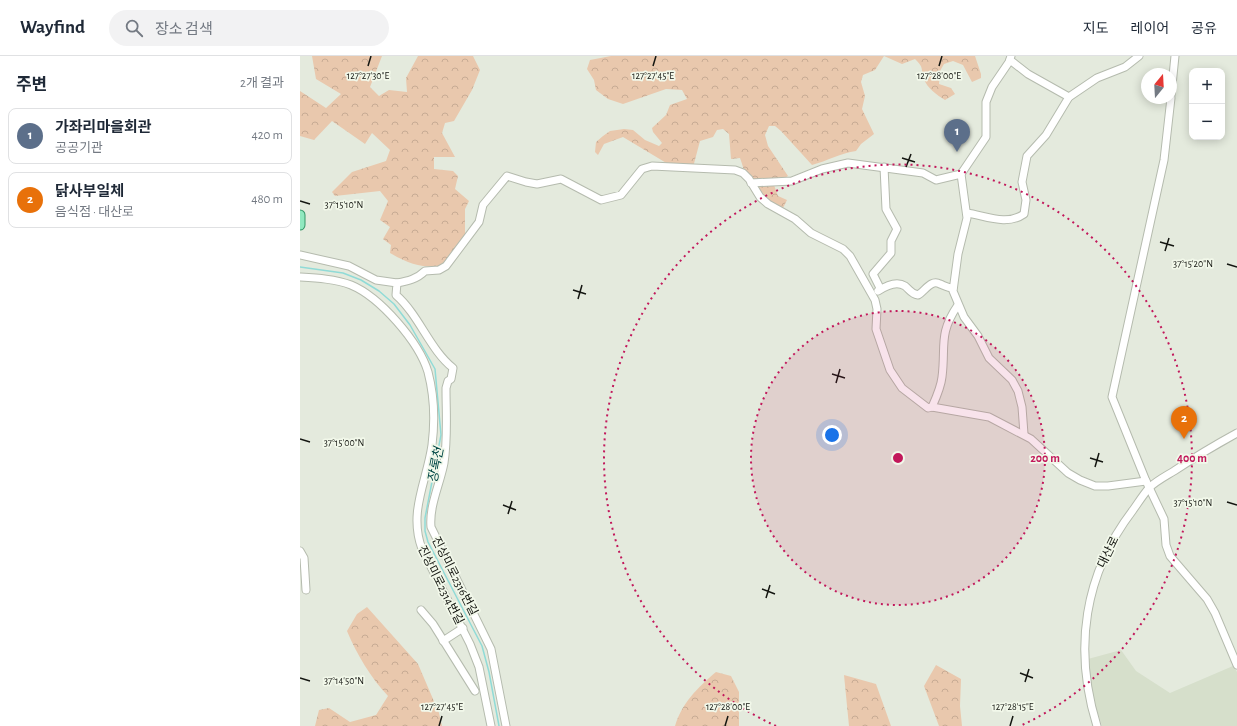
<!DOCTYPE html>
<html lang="ko">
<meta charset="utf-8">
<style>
body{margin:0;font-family:"Alegreya Sans","Noto Sans KR",sans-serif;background:#f2f2f3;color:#1f2937}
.controls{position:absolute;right:12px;top:12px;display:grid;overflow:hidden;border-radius:8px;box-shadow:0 2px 10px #0003}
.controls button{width:36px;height:36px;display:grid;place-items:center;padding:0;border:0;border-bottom:1px solid #e0e1e3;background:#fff;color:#1f2937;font:20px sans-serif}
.compass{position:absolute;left:841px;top:12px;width:36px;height:36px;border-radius:50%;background:#fff;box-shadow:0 2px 10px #0003;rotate:18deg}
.you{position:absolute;left:532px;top:379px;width:14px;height:14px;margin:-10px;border:3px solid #fff;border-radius:50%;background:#1a73e8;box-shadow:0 0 0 6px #1a73e833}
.badge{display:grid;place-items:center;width:26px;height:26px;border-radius:50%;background:#a344ac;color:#fff;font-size:13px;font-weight:700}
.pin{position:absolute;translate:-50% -33px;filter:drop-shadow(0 1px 2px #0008)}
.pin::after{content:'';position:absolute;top:21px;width:14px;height:12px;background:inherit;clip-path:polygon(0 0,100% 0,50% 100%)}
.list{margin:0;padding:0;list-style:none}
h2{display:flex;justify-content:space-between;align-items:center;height:52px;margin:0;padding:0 16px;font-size:17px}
h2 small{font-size:13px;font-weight:400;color:#747a83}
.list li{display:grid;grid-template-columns:26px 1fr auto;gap:12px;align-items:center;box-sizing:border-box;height:56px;margin:0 8px 8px;padding:0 8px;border:1px solid #e0e1e3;border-radius:8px}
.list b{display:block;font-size:15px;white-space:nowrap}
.list p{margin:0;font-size:13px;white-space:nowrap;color:#747a83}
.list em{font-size:13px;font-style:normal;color:#747a83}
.icon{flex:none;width:22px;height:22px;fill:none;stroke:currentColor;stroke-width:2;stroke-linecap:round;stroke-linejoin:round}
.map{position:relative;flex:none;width:937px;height:670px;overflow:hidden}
header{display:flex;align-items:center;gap:24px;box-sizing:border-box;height:56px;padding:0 20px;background:#fff;border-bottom:1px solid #e0e1e3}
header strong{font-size:19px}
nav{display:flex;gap:22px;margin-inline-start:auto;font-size:14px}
.search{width:280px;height:36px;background:#f2f2f3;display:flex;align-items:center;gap:10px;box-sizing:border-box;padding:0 14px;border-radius:22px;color:#747a83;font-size:15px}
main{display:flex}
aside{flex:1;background:#fff}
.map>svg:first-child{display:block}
.built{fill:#d6dfcb}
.forest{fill:url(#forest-crowns)}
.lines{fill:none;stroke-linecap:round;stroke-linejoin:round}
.stream{stroke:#90dbd7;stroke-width:1.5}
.minor-casing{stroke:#b5bbae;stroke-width:9}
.major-casing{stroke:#349567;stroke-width:11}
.minor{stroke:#fff;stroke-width:7}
.major{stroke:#90e8bf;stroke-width:9}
.ticks{fill:none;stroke:#141611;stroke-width:1.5}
.ring{fill:none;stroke:#c2185b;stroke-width:2;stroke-dasharray:2 4}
.labels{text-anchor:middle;stroke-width:3.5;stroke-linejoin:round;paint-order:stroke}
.street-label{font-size:12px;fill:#141611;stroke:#f2f8ea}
.water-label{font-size:13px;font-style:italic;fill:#004745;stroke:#f2f8ea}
.ticks-label{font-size:10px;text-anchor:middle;fill:#141611;stroke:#f2f8ea;stroke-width:3.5;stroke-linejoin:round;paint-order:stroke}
.centre{fill:#c2185b;stroke:#f2f8ea;stroke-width:2}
.ring-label{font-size:12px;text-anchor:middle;font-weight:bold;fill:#c2185b;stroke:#f2f8ea;stroke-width:3.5;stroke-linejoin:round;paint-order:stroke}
</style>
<header>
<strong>Wayfind</strong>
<div class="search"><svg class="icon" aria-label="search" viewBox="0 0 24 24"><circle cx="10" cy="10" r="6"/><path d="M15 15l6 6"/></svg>장소 검색</div>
<nav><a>지도</a><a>레이어</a><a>공유</a></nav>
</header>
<main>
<aside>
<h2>주변<small>2개 결과</small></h2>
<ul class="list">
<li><span class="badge" style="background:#5c6f8a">1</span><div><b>가좌리마을회관</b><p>공공기관</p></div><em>420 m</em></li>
<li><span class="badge" style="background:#e8710a">2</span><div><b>닭사부일체</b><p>음식점 · 대산로</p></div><em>480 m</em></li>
</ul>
</aside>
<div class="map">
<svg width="937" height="670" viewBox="0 0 937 670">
<defs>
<pattern id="forest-crowns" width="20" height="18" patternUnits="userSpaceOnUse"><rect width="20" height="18" fill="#e9c8ad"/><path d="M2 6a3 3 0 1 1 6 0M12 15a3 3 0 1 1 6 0" fill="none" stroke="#c7ab94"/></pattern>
</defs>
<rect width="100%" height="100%" fill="#e4eadd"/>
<polygon class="built" points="821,594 836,615 870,637 933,610 937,616 937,670 802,670 790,633 788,603"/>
<g class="forest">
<path d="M12,0H82L70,31L79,40L89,34L107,36L106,22L118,0H173L180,14L172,34L154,65L145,67L142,77L155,101H134V113L153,115L158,120L155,133L169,145L165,153V181L146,210C122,212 111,209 90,197L91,189L83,183L90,171L80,164L88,145L80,135L35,140L32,136L52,116L86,105L90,94L72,77L65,88L32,65L14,84L0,80V35L26,52L41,38L16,23Z"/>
<path d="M311,0H675L681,18V22L672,26L663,9L653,5L644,8L640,15L639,28L651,32L655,38L645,44C637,39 627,32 624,23C620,12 625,13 615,3L602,8L584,0L575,14L563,19L561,26L565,40L562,53L574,78L561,88L556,95C541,97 527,105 512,109L481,75L475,70H469L465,79L468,90L488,120L474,129L478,140L487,144L483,152L475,155C446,139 450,130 440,102L431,103L429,78L423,73L417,74L413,81L400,85L392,115L378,114L323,81L304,88L298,99L295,96L296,86L303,80L310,75L324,73L333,74L345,84L359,90L362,87L353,76L352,72L366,59L370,49L387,43L382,34L366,33L323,48L308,43L296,34L294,24L287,13L290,4Z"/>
<path d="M67,551L118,608L139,657L142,670H15L19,654L29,652L50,666L76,659L88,640C71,622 57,599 47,575L57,558Z"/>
<polygon points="636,609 661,623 660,650 662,670 639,670 624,630"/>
<path d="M416,616L431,620L439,636V670H375C381,648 398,631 416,616Z"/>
<polygon points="544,619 576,628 591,670 549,670"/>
</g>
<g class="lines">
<polyline class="stream" points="0,211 43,217 61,224 79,235 94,248 110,269 135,313 141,379 125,462 125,475 128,486 182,590 189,616 199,670"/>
<g class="minor-casing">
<g id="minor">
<polyline points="711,0 709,6 692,31 686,46 686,81 661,118 667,162 658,198 653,235 664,261 678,280 689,302 712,324 718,335 722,351 724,378"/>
<polyline points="710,4 728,18 769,41"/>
<polyline points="871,39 875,0"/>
<polyline points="871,42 864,104 812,341 846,425 864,463 866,489 870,500 907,543 915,557 937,609"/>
<polyline points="451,127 492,125 522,113 548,107 623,117 636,124 661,118"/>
<path d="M667,157C686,160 707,170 724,158L726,144L722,126L727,100L746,79L769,41L797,22L825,11L839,0"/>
<path d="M0,199L49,210L76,224L97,227L96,239C119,259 130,294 153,312L151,323L148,325L146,332C146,357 148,382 144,407C140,428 129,450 131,471L191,593L206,670"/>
<path d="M0,221C17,222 35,223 51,229C80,241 119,286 128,316C134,339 135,365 132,389C127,425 108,456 122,493L170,588L179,611L191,670"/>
<path d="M97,227C108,225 117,223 125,215L139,214L146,210L179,166L183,149L207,120L226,126L237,128L261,123L301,144L321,139L342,113L352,110L435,114L443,117L449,123L460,141L468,148L495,163L511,177L543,193L550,200L575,244L577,253L576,273L590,314L602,332L628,352L632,351L689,361L731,383L768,417L780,424L795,430H808L846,425"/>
<polyline points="580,232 573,218 591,197 591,185 597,173 586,153 584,111"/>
<path d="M578,235C584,231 596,224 605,230C610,234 611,238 618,239C625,235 631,223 640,228C645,230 648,232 653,232"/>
<path d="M632,351C636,342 641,331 642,321C646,290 638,278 658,249"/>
<polyline points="0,495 4,502 6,534"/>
<polyline points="121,554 133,568 175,635"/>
<polyline points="143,585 163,572"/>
<path d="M797,670C773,593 784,518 833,454C838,447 843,439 849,432C856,425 866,420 874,415C895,401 915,389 937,377"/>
</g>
</g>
<g class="major-casing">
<polyline id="major" points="0,159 0,169"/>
</g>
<use href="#minor" class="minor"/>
<use href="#major" class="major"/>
</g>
<path class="ticks" d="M68,10L71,0M353,10L356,0M639,10L642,0M602,102L615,106M606,111L611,98M0,145L10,148M860,186L874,190M865,195L869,182M927,208L937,211M273,234L286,238M278,243L282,229M532,318L545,322M536,327L540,313M0,383L10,386M790,402L803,406M795,411L799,397M927,446L937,449M203,449L216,454M208,458L212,445M462,533L475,538M466,542L470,529M720,617L733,622M0,622L10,625M725,626L729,613M139,670L142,660M425,670L428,660M710,670L713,660"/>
<circle cx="598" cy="402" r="147" fill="#c2185b" fill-opacity=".12"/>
<g class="ring">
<circle cx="598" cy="402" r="147"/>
<path d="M476 670A294 294 0 1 1 720 670"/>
</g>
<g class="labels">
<g class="street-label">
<text transform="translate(808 496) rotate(-64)" y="4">대산로</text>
<text transform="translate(155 520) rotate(63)" y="4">진상미로2316번길</text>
<text transform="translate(141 529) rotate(63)" y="4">진상미로2314번길</text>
</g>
<g class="water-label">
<text transform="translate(135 409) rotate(-79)" y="5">장록천</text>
</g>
</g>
<g class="ticks-label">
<text x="68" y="23">127°27'30"E</text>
<text x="353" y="23">127°27'45"E</text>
<text x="639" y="23">127°28'00"E</text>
<text x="44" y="152">37°15'10"N</text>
<text x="893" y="211">37°15'20"N</text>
<text x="44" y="390">37°15'00"N</text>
<text x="893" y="450">37°15'10"N</text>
<text x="44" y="628">37°14'50"N</text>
<text x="142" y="654">127°27'45"E</text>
<text x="428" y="654">127°28'00"E</text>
<text x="713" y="654">127°28'15"E</text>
</g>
<circle cx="598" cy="402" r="6" class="centre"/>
<g class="ring-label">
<text x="745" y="406">200 m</text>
<text x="892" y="406">400 m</text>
</g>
</svg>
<div class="controls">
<button>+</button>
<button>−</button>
</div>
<svg class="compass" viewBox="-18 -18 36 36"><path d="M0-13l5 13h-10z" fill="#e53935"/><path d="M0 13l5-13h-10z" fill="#747a83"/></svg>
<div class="you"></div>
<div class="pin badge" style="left:657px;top:96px;background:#5c6f8a">1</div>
<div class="pin badge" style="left:884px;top:383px;background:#e8710a">2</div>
</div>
</main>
